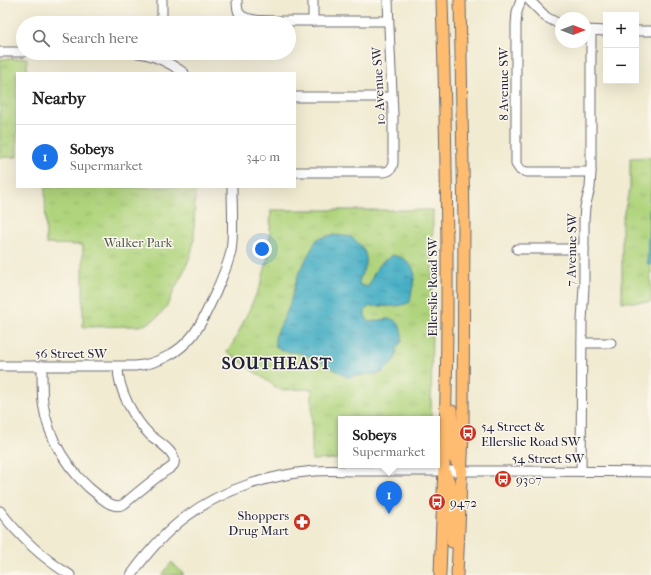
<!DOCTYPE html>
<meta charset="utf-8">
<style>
body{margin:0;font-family:"IM FELL French Canon",serif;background:#f2f2f2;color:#222}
.controls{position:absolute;right:12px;top:12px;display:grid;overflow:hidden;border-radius:0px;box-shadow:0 4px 16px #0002}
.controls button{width:36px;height:36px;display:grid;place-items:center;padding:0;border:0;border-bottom:1px solid #e0e0e0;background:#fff;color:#222;font:20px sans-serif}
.compass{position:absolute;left:555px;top:12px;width:36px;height:36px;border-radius:50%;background:#fff;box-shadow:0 4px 16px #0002;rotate:90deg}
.you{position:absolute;left:262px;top:249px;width:14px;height:14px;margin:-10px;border:3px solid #fff;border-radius:50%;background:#1a73e8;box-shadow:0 0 0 6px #1a73e833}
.badge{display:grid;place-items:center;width:26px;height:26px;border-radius:50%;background:#1a73e8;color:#fff;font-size:13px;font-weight:700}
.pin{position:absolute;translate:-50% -33px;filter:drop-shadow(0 1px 2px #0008)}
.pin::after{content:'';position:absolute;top:21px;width:14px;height:12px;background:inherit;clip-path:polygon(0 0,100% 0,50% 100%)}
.popup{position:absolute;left:338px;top:416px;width:102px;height:52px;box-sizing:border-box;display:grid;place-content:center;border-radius:0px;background:#fff;filter:drop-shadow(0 1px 3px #0005);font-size:13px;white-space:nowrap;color:#767676}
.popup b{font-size:15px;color:#222}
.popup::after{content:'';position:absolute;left:50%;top:100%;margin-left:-8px;border:8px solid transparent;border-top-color:#fff}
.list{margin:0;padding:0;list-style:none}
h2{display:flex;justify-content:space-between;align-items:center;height:52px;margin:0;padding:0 16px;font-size:17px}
h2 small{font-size:13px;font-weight:400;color:#767676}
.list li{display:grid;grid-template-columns:26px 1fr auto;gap:12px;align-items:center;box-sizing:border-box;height:64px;padding:0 16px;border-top:1px solid #e0e0e0}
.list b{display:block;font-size:15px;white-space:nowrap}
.list p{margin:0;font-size:13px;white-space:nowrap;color:#767676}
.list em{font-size:13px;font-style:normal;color:#767676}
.icon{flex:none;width:22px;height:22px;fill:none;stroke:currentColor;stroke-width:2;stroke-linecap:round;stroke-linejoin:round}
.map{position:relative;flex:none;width:651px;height:575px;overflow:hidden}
.search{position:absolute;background:#fff;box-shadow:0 4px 16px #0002;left:16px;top:16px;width:280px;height:44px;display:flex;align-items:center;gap:10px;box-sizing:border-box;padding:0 14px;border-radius:22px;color:#767676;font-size:15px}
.panel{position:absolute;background:#fff;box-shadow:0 4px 16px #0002;left:16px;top:72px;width:280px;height:116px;border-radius:0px}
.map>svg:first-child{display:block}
.grass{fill:url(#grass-dots);stroke:#697b5c}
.park{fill:url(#park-tufts);stroke:#697b5c}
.water{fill:url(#water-ripples);stroke:#346880}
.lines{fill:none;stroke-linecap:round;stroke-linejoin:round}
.minor-casing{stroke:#6a6870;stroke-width:11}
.major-casing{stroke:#6a6870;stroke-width:13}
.minor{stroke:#fff;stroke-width:9}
.major{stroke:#febc70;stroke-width:11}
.labels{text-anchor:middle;stroke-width:3;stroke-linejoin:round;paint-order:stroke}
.street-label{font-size:13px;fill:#22223b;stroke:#fbf7ec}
.park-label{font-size:13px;fill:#4d574f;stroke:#fbf7ec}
.poi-label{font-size:13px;fill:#22223b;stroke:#fbf7ec;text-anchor:start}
.district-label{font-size:17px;font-weight:bold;letter-spacing:1px;fill:#22223b;stroke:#fbf7ec}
</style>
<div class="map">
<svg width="651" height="575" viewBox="0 0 651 575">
<defs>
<pattern id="grass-dots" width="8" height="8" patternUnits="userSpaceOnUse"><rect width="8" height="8" fill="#b0d47d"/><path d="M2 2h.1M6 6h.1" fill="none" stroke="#97b66d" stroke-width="1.8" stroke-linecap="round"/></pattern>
<pattern id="park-tufts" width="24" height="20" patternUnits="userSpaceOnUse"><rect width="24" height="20" fill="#b0d47d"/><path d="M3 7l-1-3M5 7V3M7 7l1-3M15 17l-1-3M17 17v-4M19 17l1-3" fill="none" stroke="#97b66d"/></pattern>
<pattern id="water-ripples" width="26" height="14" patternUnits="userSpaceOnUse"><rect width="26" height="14" fill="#45aec4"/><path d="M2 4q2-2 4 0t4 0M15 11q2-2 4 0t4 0" fill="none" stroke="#398da0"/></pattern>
</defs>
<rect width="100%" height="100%" fill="#fbf7ec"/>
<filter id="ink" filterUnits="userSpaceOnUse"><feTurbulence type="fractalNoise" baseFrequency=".025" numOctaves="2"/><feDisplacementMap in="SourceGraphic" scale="8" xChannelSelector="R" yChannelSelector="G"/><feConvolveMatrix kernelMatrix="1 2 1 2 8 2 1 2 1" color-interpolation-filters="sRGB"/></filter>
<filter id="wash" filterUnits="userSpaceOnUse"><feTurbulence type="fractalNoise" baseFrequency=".012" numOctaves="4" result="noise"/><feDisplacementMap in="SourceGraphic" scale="16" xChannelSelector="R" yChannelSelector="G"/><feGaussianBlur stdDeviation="0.9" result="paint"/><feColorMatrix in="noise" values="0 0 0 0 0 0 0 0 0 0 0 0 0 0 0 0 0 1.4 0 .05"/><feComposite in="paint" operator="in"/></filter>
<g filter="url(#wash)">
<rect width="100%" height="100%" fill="#f1ebd2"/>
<polygon class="grass" points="172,562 184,575 162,575"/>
<g class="park">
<polygon points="27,58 27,73 17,73 17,157 0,157 0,59"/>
<polygon points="651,157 651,302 622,302 622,220 630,188 630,158"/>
<path d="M45,187H195L194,239C192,258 182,274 174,291C171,297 168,305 164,310C157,319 148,325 138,326L83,327V245L46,244Z"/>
<polygon points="271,210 433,210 431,419 341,419 341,459 312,460 312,389 280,390 227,352 235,340 261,284 269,253"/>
</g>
<g class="water">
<polygon points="651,194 651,266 647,263 650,195"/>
<path d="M333,235C339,236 348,235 352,238C359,242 368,253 366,262C365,270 360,274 359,284L363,286L368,287L375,271L382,262L393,255L405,259L412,267L415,274L410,302C397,309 382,305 368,307L365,311V316L369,322C375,321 380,320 386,319C401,318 402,330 402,341L397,348L396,358L382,373L347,377L315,358L300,353L282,351L275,346V337L288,309L299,272L317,239Z"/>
</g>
</g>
<g filter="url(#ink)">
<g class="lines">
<g class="minor-casing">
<g id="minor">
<path d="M237,0C237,4 237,9 239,13C244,21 265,21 274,21H388"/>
<polyline points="521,0 517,12 516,25 516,164 520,170 527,172 591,172"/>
<polyline points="529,0 546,17 561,25"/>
<polyline points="313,21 313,0"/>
<polyline points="162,23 162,0"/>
<polyline points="586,30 606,31"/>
<polyline points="636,31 651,31"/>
<polyline points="0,52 23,52"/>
<path d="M138,53C155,55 170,63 184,73"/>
<polyline points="295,97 392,97"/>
<path d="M295,172H382C389,172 392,170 393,163V114L389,27L388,0"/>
<polyline points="517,249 584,249"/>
<polyline points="582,343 611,343"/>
<path d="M0,366H135C157,364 179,353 193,335C203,322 209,306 216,292C221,279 228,266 231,251C234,232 232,207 232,187"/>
<path d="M42,366C42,379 42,391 43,403C48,440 70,474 99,496C106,502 115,509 124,504C137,493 150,482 164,472C167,470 172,468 174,464C178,453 157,441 150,435C134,419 118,390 118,367"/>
<polyline points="581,471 582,321 584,286 584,220 585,207 590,188 591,172 591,31"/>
<path d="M0,511C20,537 42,558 70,575"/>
<path d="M131,575C147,553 165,532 187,516C223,489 270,475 314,471C330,470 345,471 360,471C388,471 417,471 445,471C514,471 582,471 651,472"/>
</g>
</g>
<g class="major-casing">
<g id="major">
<polyline points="452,411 454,458 462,470"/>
<polyline points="446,475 451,486 452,542"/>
<path d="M440,575C442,515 445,454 446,393C449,262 446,131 442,0"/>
<polyline points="457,575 463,434 464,222 460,0"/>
</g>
</g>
<use href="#minor" class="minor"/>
<use href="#major" class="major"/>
</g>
</g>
<defs>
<g id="bus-disc" transform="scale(0.9)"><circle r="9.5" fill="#c8321e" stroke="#fbf7ec"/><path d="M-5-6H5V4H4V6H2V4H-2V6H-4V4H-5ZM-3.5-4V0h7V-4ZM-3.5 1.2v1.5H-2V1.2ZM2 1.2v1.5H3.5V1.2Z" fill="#fff"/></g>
<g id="pharmacy-disc" transform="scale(0.9)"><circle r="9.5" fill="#c8321e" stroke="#fbf7ec"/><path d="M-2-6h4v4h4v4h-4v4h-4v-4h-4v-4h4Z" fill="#fff"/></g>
</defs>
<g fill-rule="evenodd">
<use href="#bus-disc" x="468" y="433"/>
<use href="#bus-disc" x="503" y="479"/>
<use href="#bus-disc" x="437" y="502"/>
<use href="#pharmacy-disc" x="302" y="522"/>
</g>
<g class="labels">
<g class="street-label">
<text transform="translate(503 84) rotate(-90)" y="5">8 Avenue SW</text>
<text transform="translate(378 86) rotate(-93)" y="5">10 Avenue SW</text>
<text transform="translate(571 250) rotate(-89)" y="5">7 Avenue SW</text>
<text transform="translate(432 287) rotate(-90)" y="5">Ellerslie Road SW</text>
<text x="71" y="358">56 Street SW</text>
<text x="548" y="463">54 Street SW</text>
</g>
<g class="park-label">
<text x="138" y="247">Walker Park</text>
</g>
<g class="poi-label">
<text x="481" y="431">54 Street &amp;<tspan x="481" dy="15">Ellerslie Road SW</tspan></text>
<text x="516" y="484">9307</text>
<text x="450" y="507">9472</text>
<text x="289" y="520" text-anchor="end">Shoppers<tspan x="289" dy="15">Drug Mart</tspan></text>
</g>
<g class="district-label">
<text x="277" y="369">SOUTHEAST</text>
</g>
</g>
</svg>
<div class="controls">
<button>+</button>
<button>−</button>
</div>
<svg class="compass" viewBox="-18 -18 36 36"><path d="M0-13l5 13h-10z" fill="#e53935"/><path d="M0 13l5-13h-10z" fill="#767676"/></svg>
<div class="you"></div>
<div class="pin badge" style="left:389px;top:514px">1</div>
<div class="popup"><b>Sobeys</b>Supermarket</div>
<div class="search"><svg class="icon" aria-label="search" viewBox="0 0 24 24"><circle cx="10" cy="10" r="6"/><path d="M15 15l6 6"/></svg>Search here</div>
<section class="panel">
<h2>Nearby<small></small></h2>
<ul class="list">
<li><span class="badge">1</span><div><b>Sobeys</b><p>Supermarket</p></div><em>340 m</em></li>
</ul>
</section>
</div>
